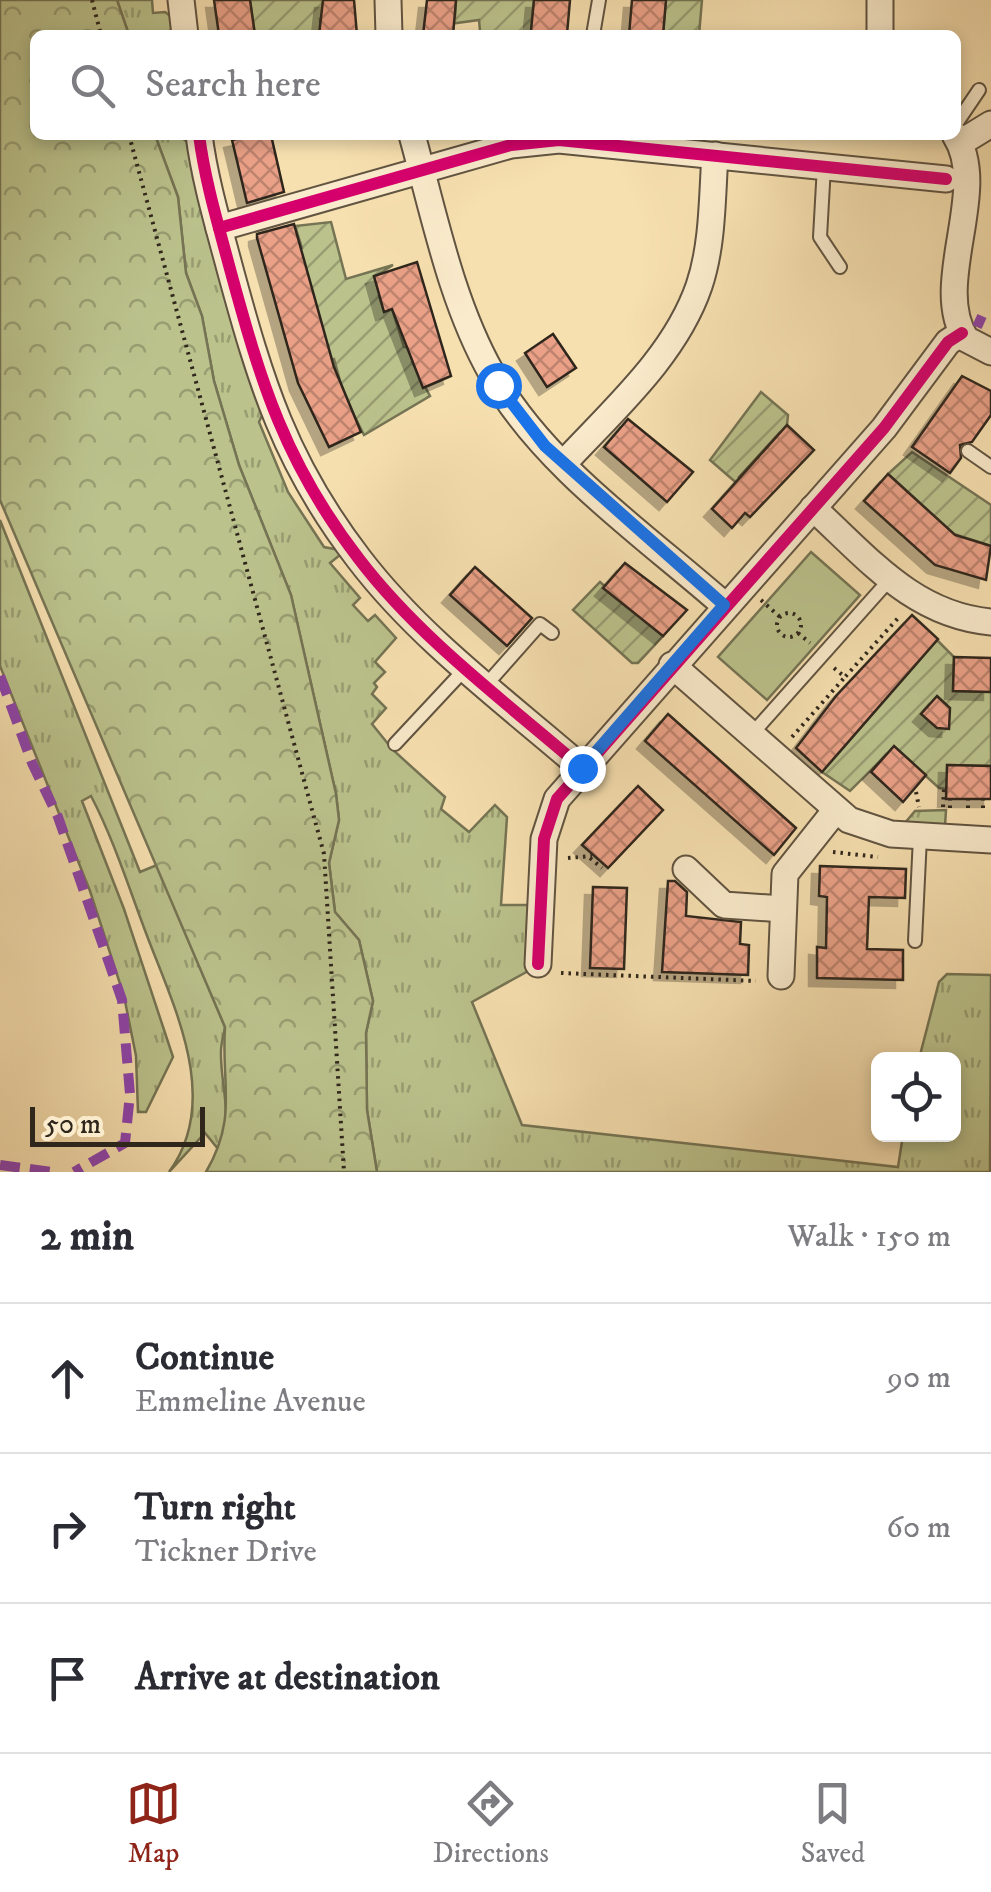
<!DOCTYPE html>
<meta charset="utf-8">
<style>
body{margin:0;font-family:"IM FELL DW Pica",serif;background:#f2f2f3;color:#2b2b33}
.controls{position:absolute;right:30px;bottom:30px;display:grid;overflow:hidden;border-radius:15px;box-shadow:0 5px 15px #0003}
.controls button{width:90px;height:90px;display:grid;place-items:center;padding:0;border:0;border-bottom:2px solid #e1e1e2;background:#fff;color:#2b2b33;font:50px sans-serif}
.scale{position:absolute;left:30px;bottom:25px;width:175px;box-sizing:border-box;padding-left:10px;border:5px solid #2f261c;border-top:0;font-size:28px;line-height:35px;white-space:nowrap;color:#2f261c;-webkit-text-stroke:8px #faebcc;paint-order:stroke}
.stop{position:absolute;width:30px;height:30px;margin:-22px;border:8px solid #1a73e8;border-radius:50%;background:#fff}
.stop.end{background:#1a73e8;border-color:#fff;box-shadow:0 2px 10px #0008}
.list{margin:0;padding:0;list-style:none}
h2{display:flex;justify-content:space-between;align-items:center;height:130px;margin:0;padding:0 40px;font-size:42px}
h2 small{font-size:32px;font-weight:400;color:#7c7c81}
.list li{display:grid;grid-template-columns:65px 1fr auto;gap:30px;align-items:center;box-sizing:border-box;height:150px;padding:0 40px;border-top:2px solid #e1e1e2}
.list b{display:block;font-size:38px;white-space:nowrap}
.list p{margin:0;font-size:32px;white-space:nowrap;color:#7c7c81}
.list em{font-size:32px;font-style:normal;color:#7c7c81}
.icon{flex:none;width:55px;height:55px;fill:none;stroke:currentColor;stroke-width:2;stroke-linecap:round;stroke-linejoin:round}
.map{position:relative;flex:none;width:991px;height:1172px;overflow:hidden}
.search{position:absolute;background:#fff;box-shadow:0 5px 15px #0003;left:30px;right:30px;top:30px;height:110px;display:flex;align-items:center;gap:25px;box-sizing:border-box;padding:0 35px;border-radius:15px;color:#7c7c81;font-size:38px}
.sheet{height:580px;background:#fff}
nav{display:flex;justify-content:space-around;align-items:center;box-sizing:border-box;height:140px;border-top:2px solid #e1e1e2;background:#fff;font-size:28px;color:#7c7c81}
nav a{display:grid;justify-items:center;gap:5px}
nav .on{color:#8f2418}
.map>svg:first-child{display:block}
.grass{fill:url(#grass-tufts);stroke:#757454;stroke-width:2.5}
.forest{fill:url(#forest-crowns);stroke:#757454;stroke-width:2.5}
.park{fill:#bbc28c;stroke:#757454;stroke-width:2.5}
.garden{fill:url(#garden-furrows);stroke:#757454;stroke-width:2.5}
.building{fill:url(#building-cross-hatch);stroke:#2f261c;stroke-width:2.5;filter:url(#shadow)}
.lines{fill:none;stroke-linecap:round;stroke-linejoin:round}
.lane-casing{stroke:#615441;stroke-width:16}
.street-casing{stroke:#615441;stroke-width:29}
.path{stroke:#2f261c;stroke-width:4;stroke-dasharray:2.5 5;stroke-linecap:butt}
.lane{stroke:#faebcc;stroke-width:12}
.street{stroke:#faebcc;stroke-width:25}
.quiet{stroke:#8e44ad;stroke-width:10;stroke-dasharray:20 10;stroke-linecap:butt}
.cycleway-casing{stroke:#faebcc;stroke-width:19}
.cycleway{stroke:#d6006c;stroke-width:12}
.route{stroke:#1a73e8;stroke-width:12}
</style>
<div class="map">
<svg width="991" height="1172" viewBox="0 0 991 1172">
<defs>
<pattern id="grass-tufts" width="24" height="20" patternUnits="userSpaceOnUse" patternTransform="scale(2.5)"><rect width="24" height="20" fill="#bbc28c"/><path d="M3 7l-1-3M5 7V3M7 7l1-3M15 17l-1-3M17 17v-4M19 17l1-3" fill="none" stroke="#989d72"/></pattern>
<pattern id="forest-crowns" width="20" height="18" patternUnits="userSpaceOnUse" patternTransform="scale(2.5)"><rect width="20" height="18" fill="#bbc28c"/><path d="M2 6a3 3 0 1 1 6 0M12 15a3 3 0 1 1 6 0" fill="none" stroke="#989d72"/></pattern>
<pattern id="garden-furrows" width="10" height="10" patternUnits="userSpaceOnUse" patternTransform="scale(2.5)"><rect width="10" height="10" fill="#bbc28c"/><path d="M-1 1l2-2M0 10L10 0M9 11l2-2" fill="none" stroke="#989d72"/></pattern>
<pattern id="building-cross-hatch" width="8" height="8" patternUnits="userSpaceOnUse" patternTransform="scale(2.5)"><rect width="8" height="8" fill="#eaa187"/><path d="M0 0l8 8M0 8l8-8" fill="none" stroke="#be836e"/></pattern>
<filter id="shadow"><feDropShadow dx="-8" dy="8" stdDeviation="0" flood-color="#0004"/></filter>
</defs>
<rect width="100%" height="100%" fill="#f7e0b0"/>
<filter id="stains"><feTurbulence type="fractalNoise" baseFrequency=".002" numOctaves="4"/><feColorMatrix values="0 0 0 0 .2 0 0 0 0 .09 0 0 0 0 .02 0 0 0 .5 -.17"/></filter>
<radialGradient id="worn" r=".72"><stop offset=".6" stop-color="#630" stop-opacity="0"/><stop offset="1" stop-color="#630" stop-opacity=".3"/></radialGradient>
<g class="grass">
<polygon points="117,0 152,0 153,13 165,12 173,18 170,35 129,35"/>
<polygon points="155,135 178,135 190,144 264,411 259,422 288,492 324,547 345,551 330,563 360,598 353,605 368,621 375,615 396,638 375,662 385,672 374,683 377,687 372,694 386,708 372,724 393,750 445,797 441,809 469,832 495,805 507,817 501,905 532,905 530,970 472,1002 522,1125 898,1167 903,1135 954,1134 954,1060 919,1059 939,982 947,974 991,975 990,1172 377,1172 367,1110 366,1033 373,1001 359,940 335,912 329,863 339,820 336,794 291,595 239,465 214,381 202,316 186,273 178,197"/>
<path d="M0,520L140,872L157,865L225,1027C224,1035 221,1043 221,1051C220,1086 234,1115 219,1150L205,1133L169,1172C224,1097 170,1000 143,925C127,882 112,836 91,796L82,801L124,909L173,1057L146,1112H138L136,1056L124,996L90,891L0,666Z"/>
<polygon points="946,810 945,826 904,824 915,811"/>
</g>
<path class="forest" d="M0,0H117L129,35H35V135H155L178,197L186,273L202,316L214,381L239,465L291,595L336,794L339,820L329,863L335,912L359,940L373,1001L366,1033L367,1110L377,1172H206C238,1117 221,1085 225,1027L0,500Z"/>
<polygon class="park" points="811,552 860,595 767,700 718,657"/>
<g class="garden">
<polygon points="250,0 323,0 324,13 352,16 320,19 321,35 255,35"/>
<polygon points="456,0 534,0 531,31 567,35 458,35 480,31 479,20 435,26 435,17 455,18"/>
<polygon points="666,0 702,0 699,35 663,35"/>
<polygon points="331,222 346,279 393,265 374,277 379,292 387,293 379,296 384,311 392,309 404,347 427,348 430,355 412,362 430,396 364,435 344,395 334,359 311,367 298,250 302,248 295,226"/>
<polygon points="761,392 788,415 787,425 739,477 744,482 740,486 710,460"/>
<polygon points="912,452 991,505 991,546 954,534 888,474"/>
<polygon points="600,582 663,636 638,663 632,663 573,610"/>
<polygon points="937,640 954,657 953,691 991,692 991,766 948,765 947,789 939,788 894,747 850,791 822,772"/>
</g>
<g class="building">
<polygon points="214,0 250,0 255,35 219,35"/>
<polygon points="323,0 354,0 357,35 319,35"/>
<polygon points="427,0 456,0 453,35 423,35"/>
<polygon points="534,0 570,0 567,34 531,31"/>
<polygon points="632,0 666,0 663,35 629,35"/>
<polygon points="255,135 271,135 284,192 247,203 232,140"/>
<polygon points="294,224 334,367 361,432 329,447 298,383 257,238 257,234"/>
<polygon points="417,262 451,376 423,388 392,309 384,312 374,276"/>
<polygon points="553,334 576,368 547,387 525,353"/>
<polygon points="962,376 991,391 991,415 972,442 960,445 961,458 950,473 912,447"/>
<polygon points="628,419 693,472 667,502 604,447"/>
<polygon points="787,425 814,450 750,517 745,513 732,528 712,509"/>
<polygon points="888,474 955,535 991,546 986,580 935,565 864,501"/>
<polygon points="625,563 687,610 663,636 603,588"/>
<polygon points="475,567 532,618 507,646 450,595"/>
<polygon points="912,615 938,639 822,772 796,748 836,696"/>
<polygon points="954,657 991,658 991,692 953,691"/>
<polygon points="937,696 950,708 949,729 937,728 921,714"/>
<polygon points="668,714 796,828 774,855 645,741"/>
<polygon points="894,746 926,775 903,802 871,772"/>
<polygon points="947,765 991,766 991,799 946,799"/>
<polygon points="638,786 663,810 608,868 582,845"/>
<polygon points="820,866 906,869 905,898 869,897 867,949 903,950 903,980 817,978 817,947 826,948 827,897 819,896"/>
<polygon points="668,881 675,881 687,892 686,916 741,922 740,944 749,945 748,975 662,972"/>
<polygon points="593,887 627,888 624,969 590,968"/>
</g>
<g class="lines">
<g class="lane-casing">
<g id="lane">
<polyline points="593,35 599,0"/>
<polyline points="956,124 979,90"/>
<polyline points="824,166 820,237 840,267"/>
<polyline points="968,451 991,467"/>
<polyline points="486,685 540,624 552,633"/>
<polyline points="751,735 891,578"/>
<polyline points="395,744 465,669"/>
<polyline points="915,941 920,837"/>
</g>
</g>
<g class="street-casing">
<g id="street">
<polyline points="181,0 185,35"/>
<polyline points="388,0 389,35"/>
<polyline points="880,35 880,0"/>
<path d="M199,135C205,181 218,224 230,269C261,383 285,463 359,559C420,639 506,702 582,768"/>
<path d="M412,135C434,214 451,302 492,374C542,465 647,537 724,605"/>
<path d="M955,135C991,190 930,284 966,339L991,352"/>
<polyline points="960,143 991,124"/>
<polyline points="219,228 511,145 559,140 946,179"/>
<path d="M564,463C613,410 675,356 699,286C713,245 712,197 715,155"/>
<path d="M813,508C868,558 913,615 991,622"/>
<polyline points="672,665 849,820 891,834 991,840"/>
<polyline points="686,869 724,905 783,909"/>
<polyline points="538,964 544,839 557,799 884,428 948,342 962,333"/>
<polyline points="781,976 785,874 835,811"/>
</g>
</g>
<g class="path">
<polyline points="92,0 101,35"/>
<polyline points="129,135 324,854 344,1172"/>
<polyline points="761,600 780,617"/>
<circle cx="789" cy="625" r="12"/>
<polyline points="798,633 810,643"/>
<polyline points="834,668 845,677 899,617"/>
<polyline points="792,737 845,677"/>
<polyline points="916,792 919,807"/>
<polyline points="943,807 944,789"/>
<polyline points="950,808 950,800"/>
<polyline points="968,808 968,800"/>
<polyline points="983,808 983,799"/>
<polyline points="833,852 878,857"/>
<polyline points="568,858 592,856"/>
<polyline points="590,858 602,868"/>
<polyline points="561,973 756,981"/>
</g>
<use href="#lane" class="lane"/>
<use href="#street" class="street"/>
<g class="quiet">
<polyline points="977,327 982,316"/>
<polyline points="0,676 32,763 58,817 122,1000 130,1094 125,1143 74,1172"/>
<polyline points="0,1165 52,1172"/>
</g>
<g class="cycleway-casing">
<g id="cycleway">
<path d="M199,135C205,181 218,224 230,269C261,383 285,463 359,559C420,639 506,702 582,768"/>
<polyline points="219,228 511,145 559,140 946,179"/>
<polyline points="538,964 544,839 557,799 884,428 948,342 962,333"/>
</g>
</g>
<use href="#cycleway" class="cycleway"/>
</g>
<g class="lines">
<polyline class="route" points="498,385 545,446 724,605 582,768"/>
</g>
<rect width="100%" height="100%" filter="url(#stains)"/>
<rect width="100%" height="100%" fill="url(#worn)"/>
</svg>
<div class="controls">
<button><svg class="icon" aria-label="locate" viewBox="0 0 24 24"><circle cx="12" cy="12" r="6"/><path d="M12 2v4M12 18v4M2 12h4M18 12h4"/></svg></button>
</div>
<div class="scale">50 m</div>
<div class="stop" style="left:498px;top:385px"></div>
<div class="stop end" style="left:582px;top:768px"></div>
<div class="search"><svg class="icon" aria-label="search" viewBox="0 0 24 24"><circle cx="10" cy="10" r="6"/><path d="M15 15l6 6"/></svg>Search here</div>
</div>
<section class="sheet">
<h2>2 min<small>Walk · 150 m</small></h2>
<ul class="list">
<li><svg class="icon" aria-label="ahead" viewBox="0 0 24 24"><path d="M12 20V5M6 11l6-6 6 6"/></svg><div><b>Continue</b><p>Emmeline Avenue</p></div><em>90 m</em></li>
<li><svg class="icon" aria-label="right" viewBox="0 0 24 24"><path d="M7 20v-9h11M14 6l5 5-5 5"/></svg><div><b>Turn right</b><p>Tickner Drive</p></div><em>60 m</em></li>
<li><svg class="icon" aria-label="arrive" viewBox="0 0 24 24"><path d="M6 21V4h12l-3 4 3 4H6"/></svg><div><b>Arrive at destination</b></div></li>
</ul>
</section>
<nav>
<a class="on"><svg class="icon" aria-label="map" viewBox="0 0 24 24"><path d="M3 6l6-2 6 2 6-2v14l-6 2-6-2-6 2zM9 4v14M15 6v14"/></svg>Map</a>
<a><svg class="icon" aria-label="directions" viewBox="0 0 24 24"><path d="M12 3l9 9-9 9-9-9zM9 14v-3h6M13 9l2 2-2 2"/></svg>Directions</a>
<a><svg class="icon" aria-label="saved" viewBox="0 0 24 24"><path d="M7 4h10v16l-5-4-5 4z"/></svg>Saved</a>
</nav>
